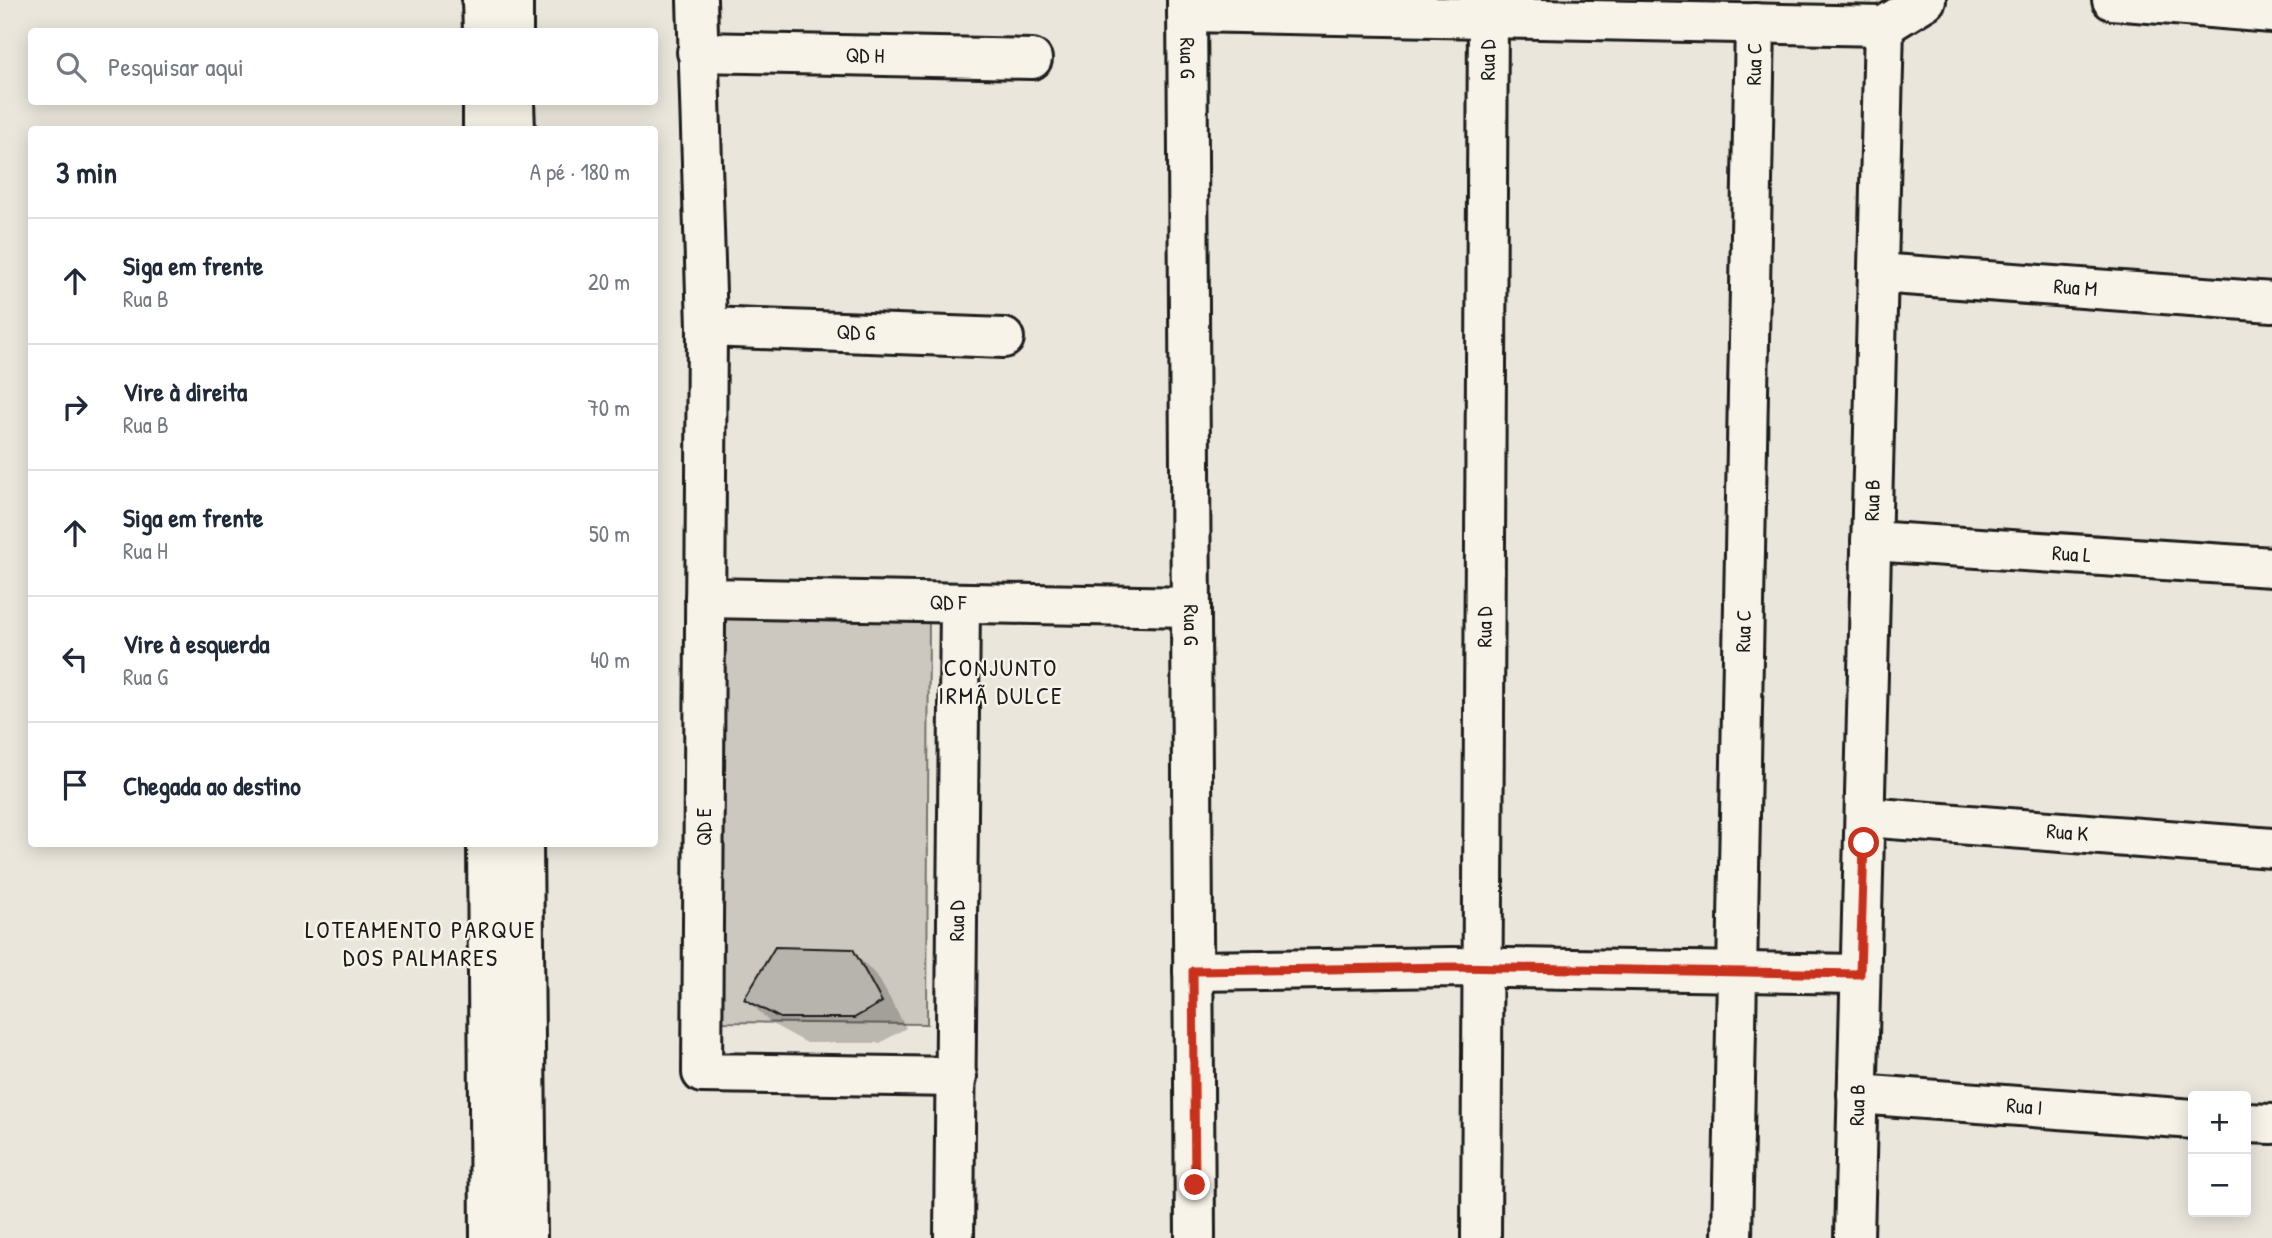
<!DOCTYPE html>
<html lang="pt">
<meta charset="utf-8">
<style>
body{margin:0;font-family:"Patrick Hand",sans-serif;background:#f6f6f7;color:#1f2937}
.controls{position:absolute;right:21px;bottom:21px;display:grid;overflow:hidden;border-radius:7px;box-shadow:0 4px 18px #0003}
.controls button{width:63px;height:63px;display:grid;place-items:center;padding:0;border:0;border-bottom:2px solid #e0e1e3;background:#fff;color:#1f2937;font:35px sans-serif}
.stop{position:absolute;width:21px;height:21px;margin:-16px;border:5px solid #c8321e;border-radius:50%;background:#fff}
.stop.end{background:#c8321e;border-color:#fff;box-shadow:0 2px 7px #0008}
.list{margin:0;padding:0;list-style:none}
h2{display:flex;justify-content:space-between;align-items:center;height:91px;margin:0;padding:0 28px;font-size:30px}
h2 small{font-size:23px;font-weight:400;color:#747a83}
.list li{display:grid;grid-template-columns:46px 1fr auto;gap:21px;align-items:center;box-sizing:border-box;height:126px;padding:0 28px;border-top:2px solid #e0e1e3}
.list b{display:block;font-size:26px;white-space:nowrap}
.list p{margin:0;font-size:23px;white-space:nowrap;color:#747a83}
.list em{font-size:23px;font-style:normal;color:#747a83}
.icon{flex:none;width:38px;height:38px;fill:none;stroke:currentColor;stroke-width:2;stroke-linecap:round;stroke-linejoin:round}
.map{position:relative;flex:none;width:2272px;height:1238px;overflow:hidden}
.search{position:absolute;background:#fff;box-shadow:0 4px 18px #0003;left:28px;top:28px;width:630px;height:77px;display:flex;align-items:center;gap:18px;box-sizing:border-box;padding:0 24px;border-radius:7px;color:#747a83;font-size:26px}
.panel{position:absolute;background:#fff;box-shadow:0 4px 18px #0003;left:28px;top:126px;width:630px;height:721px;border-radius:7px}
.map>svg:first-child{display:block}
.green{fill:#ccc8c0;stroke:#74726e;stroke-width:2}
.shadow{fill:#0003}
.building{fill:#b6b4ac;stroke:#1c1c1c;stroke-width:2}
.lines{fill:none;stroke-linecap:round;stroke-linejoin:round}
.street-casing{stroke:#1c1c1c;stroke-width:44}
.street{stroke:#f7f3e8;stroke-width:38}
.route{stroke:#c8321e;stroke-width:9}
.labels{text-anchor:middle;stroke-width:5;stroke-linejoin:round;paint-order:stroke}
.street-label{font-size:21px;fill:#1c1c1c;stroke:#f7f3e8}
.quarter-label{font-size:24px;letter-spacing:2px;fill:#1c1c1c;stroke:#f7f3e8}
</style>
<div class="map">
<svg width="2272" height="1238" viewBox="0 0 2272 1238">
<rect width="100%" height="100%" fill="#eae6dc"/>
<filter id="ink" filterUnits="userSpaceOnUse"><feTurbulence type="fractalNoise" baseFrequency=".0143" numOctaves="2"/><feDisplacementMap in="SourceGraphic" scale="14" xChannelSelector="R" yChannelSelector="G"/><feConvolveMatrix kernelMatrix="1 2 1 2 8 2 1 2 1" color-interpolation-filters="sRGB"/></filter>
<g filter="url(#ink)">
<polygon class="green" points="716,606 929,608 927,1024 714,1022"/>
<polygon class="shadow" points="852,951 878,977 906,1028 880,1043 807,1043 772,1024 746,999"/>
<polygon class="building" points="775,947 853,949 882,1002 854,1018 780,1018 744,999"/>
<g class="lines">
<g class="street-casing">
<g id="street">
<polyline points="482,0 483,32"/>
<polyline points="513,0 513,32"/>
<polyline points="697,0 707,327 702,1073 957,1077"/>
<path id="s1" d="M1187,0L1195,1238"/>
<polyline points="2112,0 2272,13"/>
<polyline points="1187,12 1884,26"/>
<polyline points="1884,26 1926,0"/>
<path id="s2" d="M697,52L1032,59"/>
<polyline points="483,102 483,130"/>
<polyline points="514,102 515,130"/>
<path id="s3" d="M1878,273L2272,302"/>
<path id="s4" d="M707,327L1004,338"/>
<path id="s5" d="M1871,541L2272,567"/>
<path id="s6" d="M705,598L1191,607"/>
<path id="s7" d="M1865,817L2272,848"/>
<polyline points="487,844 490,1238"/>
<polyline points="523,844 527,1238"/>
<polyline points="1193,971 1453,967 1860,974"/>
<path id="s8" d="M1857,1094L2193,1119"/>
<polyline points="2246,1123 2272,1124"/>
<path id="s9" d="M954,1238L960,603"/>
<path id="s10" d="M1481,1238L1488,18"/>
<path id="s11" d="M1732,1238L1755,23"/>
<path id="s12" d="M1854,1238L1884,26"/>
</g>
</g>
<use href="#street" class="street"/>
</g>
</g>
<g class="lines" filter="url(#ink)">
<polyline class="route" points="1195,1185 1193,971 1453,967 1860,974 1864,843"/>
</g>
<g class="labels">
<g class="street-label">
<text dy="7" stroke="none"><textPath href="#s2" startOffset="168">QD H</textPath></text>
<text dy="7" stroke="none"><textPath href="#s1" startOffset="58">Rua G</textPath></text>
<text dy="7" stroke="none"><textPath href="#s10" startOffset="1178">Rua D</textPath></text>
<text dy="7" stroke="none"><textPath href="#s11" startOffset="1174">Rua C</textPath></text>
<text dy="7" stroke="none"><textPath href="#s3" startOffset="198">Rua M</textPath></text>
<text dy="7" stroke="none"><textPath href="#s4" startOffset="149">QD G</textPath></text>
<text dy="7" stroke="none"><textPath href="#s12" startOffset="738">Rua B</textPath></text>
<text dy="7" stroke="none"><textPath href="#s5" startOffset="201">Rua L</textPath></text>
<text dy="7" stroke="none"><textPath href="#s6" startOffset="243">QD F</textPath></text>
<text dy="7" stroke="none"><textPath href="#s1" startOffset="625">Rua G</textPath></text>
<text dy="7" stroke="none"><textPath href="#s10" startOffset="611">Rua D</textPath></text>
<text dy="7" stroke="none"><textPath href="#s11" startOffset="607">Rua C</textPath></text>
<text transform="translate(704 827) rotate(-90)" y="7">QD E</text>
<text dy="7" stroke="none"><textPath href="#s7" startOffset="203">Rua K</textPath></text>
<text dy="7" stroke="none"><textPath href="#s9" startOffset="317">Rua D</textPath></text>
<text dy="7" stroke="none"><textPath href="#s12" startOffset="133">Rua B</textPath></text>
<text dy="7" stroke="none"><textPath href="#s8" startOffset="168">Rua I</textPath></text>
</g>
<g class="quarter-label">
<text x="1001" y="676">CONJUNTO<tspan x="1001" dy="28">IRMÃ DULCE</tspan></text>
<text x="421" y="938">LOTEAMENTO PARQUE<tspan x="421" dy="28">DOS PALMARES</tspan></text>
</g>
</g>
</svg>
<div class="controls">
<button>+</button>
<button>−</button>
</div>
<div class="stop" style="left:1864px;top:843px"></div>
<div class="stop end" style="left:1195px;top:1185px"></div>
<div class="search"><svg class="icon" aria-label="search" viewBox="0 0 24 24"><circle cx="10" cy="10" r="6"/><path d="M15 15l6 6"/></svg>Pesquisar aqui</div>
<section class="panel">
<h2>3 min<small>A pé · 180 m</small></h2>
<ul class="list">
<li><svg class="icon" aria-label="ahead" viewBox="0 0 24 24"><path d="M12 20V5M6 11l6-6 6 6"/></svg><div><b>Siga em frente</b><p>Rua B</p></div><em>20 m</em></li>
<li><svg class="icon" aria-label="right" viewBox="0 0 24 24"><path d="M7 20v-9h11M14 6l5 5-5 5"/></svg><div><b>Vire à direita</b><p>Rua B</p></div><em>70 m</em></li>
<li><svg class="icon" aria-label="ahead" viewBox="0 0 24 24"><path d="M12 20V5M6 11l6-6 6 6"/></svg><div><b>Siga em frente</b><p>Rua H</p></div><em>50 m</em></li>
<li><svg class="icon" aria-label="left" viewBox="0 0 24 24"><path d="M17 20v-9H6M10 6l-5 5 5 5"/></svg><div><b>Vire à esquerda</b><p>Rua G</p></div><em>40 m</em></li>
<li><svg class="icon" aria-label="arrive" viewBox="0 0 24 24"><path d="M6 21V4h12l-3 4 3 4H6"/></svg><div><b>Chegada ao destino</b></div></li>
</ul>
</section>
</div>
